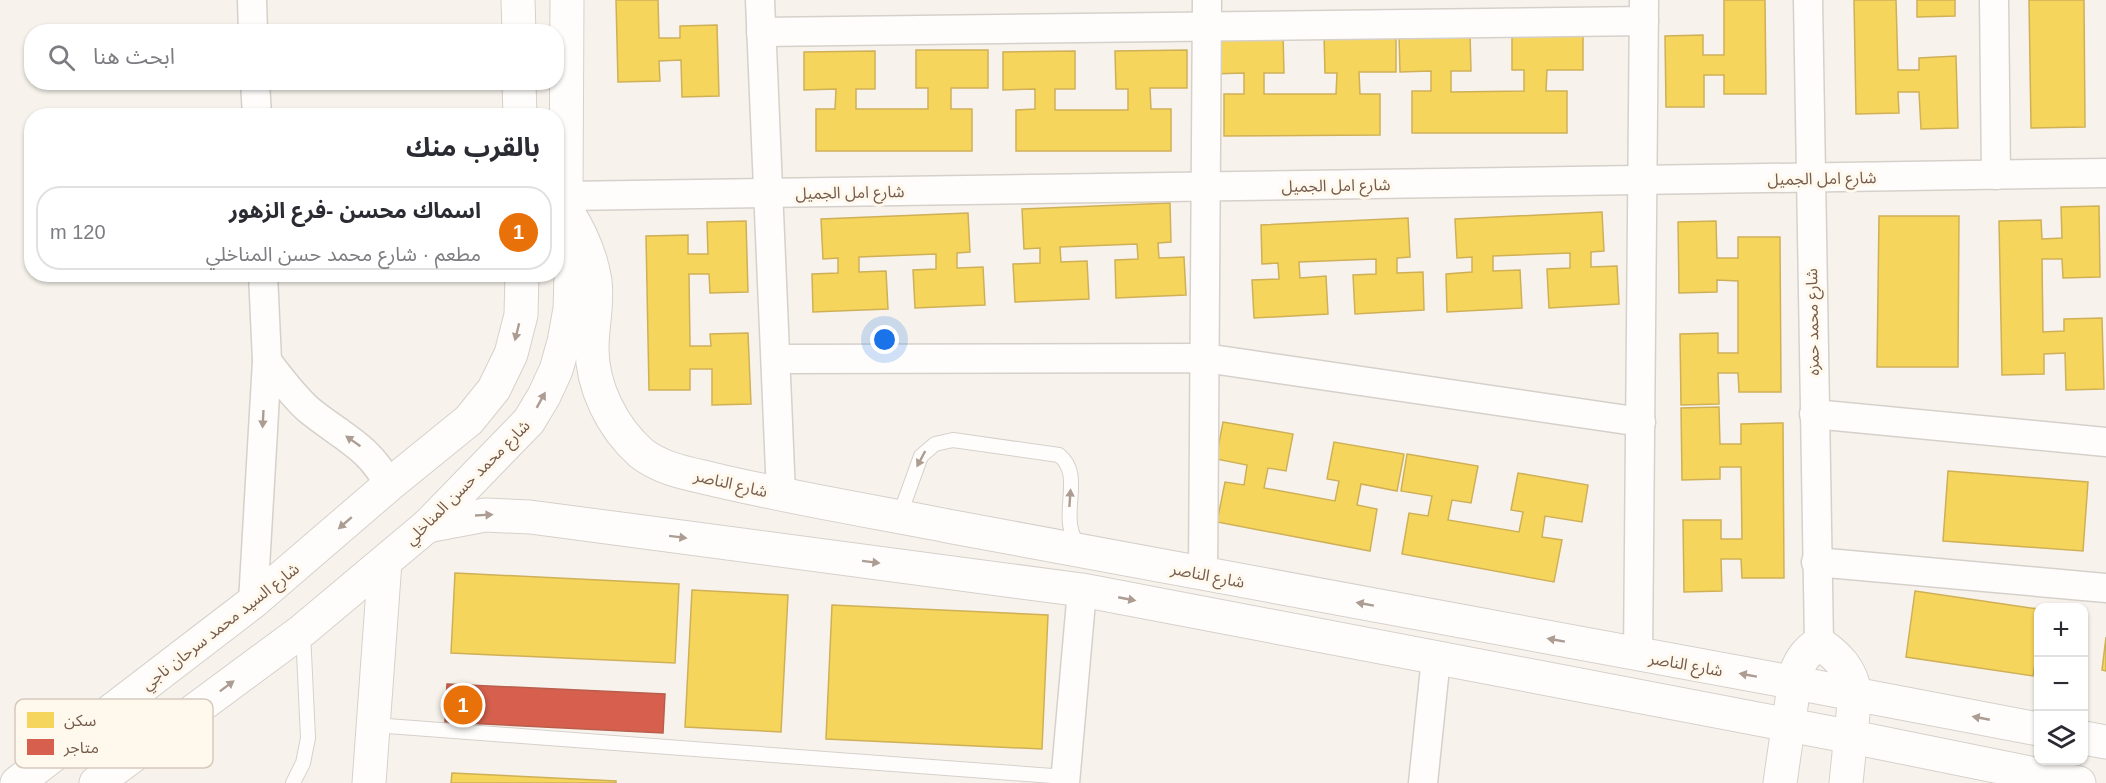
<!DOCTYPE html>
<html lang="ar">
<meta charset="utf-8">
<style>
body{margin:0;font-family:Helvetica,"Noto Sans Arabic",sans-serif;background:#f2f2f3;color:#2b2b33;direction:rtl}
.controls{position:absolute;right:18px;bottom:18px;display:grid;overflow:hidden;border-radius:12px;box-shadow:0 2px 4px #0004}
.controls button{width:54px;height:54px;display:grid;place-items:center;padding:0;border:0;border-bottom:2px solid #e1e1e2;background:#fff;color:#2b2b33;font:30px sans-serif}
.you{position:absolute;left:885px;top:340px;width:21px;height:21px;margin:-15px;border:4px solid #fff;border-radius:50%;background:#1a73e8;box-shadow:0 0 0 9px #1a73e833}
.badge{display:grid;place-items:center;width:39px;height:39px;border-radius:50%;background:#111827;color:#fff;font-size:20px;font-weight:700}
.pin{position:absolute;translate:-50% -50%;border:3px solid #fff;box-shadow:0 2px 6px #0006}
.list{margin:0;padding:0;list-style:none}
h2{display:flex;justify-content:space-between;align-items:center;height:78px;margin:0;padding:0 24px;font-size:26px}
h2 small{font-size:20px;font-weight:400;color:#7c7c81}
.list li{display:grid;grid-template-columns:39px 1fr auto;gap:18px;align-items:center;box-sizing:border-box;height:84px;margin:0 12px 12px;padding:0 12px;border:2px solid #e1e1e2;border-radius:24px}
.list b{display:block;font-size:22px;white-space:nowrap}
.list p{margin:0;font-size:20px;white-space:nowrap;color:#7c7c81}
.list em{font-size:20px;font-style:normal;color:#7c7c81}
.icon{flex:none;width:33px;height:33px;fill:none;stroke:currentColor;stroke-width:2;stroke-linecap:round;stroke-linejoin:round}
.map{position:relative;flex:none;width:2106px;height:783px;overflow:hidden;direction:ltr}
.search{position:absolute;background:#fff;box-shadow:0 2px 4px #0004;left:24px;top:24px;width:540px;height:66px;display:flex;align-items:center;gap:15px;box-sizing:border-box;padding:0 21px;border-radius:24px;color:#7c7c81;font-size:22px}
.panel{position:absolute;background:#fff;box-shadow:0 2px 4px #0004;left:24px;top:108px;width:540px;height:174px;border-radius:24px;direction:rtl}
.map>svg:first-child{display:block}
.homes{fill:#f6d55c;stroke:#cfb057;stroke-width:1.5}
.shops{fill:#d6604d;stroke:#b95e4c;stroke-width:1.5}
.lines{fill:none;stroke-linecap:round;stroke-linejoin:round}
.service-casing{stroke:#d6d0ca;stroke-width:16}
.minor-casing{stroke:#d6d0ca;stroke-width:31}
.tertiary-casing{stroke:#d6d0ca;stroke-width:35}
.service{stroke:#fefdfc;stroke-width:14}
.minor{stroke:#fefdfc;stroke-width:28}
.tertiary{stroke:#fefdfc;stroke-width:33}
.oneway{fill:#ac9c92}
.labels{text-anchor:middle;stroke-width:6;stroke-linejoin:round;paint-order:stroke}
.street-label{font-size:16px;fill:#755b4b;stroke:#fff8ed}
.key{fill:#fff8ed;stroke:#d6c9bc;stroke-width:1.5}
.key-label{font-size:16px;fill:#755b4b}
</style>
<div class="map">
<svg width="2106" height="783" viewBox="0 0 2106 783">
<rect width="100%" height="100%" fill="#f7f3ec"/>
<g class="homes">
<polygon points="616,0 658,0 659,38 680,38 680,26 717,25 719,96 682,97 681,60 659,61 660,81 618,82"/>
<polygon points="1724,0 1765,0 1766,94 1724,94 1724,75 1704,75 1704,107 1666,107 1665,36 1703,35 1703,55 1724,55"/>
<polygon points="1854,0 1896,0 1898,70 1919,70 1919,58 1956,56 1958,128 1921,129 1919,92 1898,92 1899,113 1856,114"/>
<polygon points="1917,0 1955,0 1955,16 1917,17"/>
<polygon points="2029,0 2084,0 2085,127 2031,128"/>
<polygon points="1583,32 1583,70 1547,70 1546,91 1567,91 1567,133 1412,133 1412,91 1431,91 1431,71 1400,72 1399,34 1470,33 1471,71 1451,71 1451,92 1524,91 1524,70 1512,70 1512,33"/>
<polygon points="1396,34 1396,72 1359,72 1360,94 1380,94 1380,135 1224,136 1224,94 1244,94 1244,73 1212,74 1212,36 1283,35 1284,73 1264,73 1264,94 1336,94 1337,73 1325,73 1324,35"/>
<polygon points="916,50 988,50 988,88 951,88 951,109 972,109 972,151 816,151 816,109 835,109 836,89 804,90 804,52 875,51 875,89 856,89 856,109 928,109 928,88 916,88"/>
<polygon points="1187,50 1187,88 1150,88 1151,109 1171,109 1171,151 1016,151 1016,110 1035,109 1035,89 1003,90 1003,52 1075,51 1075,89 1055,89 1055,110 1128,110 1128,89 1116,89 1115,51"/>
<polygon points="1170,203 1171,242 1158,243 1159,258 1184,257 1186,295 1116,298 1115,260 1138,259 1137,244 1060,247 1061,262 1087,261 1089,299 1015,302 1013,264 1040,263 1040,248 1024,249 1022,209"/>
<polygon points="2099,206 2100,277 2063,278 2062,259 2042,259 2043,332 2064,331 2064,319 2102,318 2104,389 2066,390 2065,353 2044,354 2044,374 2002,375 1999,221 2041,220 2042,239 2062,238 2061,207"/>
<polygon points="1602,212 1604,251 1591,252 1591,267 1617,266 1619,304 1549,308 1547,269 1570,268 1570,253 1493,256 1493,271 1520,270 1522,308 1447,312 1446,274 1472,272 1472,257 1457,258 1455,219"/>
<polygon points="968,213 970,252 957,253 957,268 983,267 985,305 915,308 913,270 936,269 936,254 859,257 859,272 886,271 888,309 813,312 812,274 838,273 838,258 823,259 821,219"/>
<polygon points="1879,216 1959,216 1958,367 1877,367"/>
<polygon points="1408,218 1410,257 1397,258 1397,273 1423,272 1424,310 1355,314 1353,275 1376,274 1376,259 1299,262 1300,278 1326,276 1328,314 1254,318 1252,280 1279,279 1278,263 1262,264 1261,225"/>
<polygon points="746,221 748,292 710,293 709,274 689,274 690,346 711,346 710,334 748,333 751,404 712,405 712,369 690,369 690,390 649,390 646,236 688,235 688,254 708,254 707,222"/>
<polygon points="1716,221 1717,258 1738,258 1738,237 1780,237 1781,392 1739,392 1738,373 1718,373 1719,404 1681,405 1680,334 1718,333 1718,353 1738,353 1738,281 1717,280 1717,292 1679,293 1678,222"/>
<polygon points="1719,407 1720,444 1741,444 1741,424 1783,423 1784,578 1742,578 1741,559 1721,559 1722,591 1684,592 1683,520 1721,520 1721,539 1742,539 1741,467 1720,467 1720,479 1682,480 1681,408"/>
<polygon points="1223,422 1293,434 1286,471 1268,468 1264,488 1335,501 1339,481 1327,479 1334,442 1404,454 1397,491 1361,484 1357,505 1377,509 1370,551 1217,522 1225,482 1244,485 1247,465 1216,459"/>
<polygon points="1407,454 1478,466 1471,503 1452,500 1448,520 1519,532 1523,512 1511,510 1518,473 1588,485 1582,522 1545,516 1542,537 1562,540 1554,582 1402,554 1409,513 1428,516 1432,496 1401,491"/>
<polygon points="1948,471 2088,482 2083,551 1943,541"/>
<polygon points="455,573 679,584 675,663 451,653"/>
<polygon points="692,590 788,595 781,732 685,727"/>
<polygon points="1915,591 2038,609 2038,642 2033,676 1906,657"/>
<polygon points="832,605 1048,615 1042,749 826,739"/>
<polygon points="2106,637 2106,671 2102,670"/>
<polygon points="452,773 616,781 616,783 451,783"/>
</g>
<polygon class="shops" points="447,684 665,694 663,733 445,722"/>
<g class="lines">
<g class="service-casing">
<g id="service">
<path d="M899,517L921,456L935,444L953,440L1059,455C1087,477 1054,520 1081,548"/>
<polyline points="374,725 1066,777"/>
<polyline points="293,783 303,763 308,738 303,632"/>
</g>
</g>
<g class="minor-casing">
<g id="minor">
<polyline points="252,0 253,32"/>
<polyline points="760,0 781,494"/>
<polyline points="1808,0 1819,643"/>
<polyline points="1994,0 1996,175"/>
<polyline points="761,32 1644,21"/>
<polyline points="255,82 257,116"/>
<polyline points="566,196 2106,173"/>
<polyline points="776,359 1205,358 1641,422"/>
<path d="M267,361C280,378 293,396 309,410C342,437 369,446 389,485"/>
<polyline points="1814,414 2106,442"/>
<polyline points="1816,562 2106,588"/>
<polyline points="1203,575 1207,0"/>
<polyline points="253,602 267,361 263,274"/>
<polyline points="1638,655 1644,0"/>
<polyline points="1065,783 1082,590"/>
<polyline points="1423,783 1436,658"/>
</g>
</g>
<g class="tertiary-casing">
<g id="tertiary">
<polyline points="518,0 519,32"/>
<polyline points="519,82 520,116"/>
<path d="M567,211C581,233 591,255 595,281C598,304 592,325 592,348C592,387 612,427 641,453C664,471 693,474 720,481C797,499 876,512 953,527C1315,596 1677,659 2038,729"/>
<polyline points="427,526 485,515 530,517 1082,590 1852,737 2079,783"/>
<polyline points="2084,738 2106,742"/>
<polyline points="17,783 253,602 389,485 469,420 494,389 511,354 521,315 522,274"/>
<polyline points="96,783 303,630 427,526 529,421 544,396 556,370 564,342 570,309 571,275 566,196 567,0"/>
<polyline points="369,783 385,562"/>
<path d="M1780,783L1796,672C1801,659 1807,651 1819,643C1838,656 1852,670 1855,694L1846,783"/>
</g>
</g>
<use href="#service" class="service"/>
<use href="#minor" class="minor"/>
<use href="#tertiary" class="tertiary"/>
</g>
<defs><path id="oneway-solid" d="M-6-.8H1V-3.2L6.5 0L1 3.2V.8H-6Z" transform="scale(1.5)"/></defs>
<g class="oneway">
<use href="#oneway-solid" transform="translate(517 332) rotate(104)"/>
<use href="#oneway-solid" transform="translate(541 400) rotate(-61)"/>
<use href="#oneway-solid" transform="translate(263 419) rotate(93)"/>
<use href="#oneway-solid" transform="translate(353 441) rotate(-145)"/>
<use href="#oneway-solid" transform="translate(921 459) rotate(118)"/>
<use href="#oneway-solid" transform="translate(1070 498) rotate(-86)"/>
<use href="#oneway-solid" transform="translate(484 515) rotate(-3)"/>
<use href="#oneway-solid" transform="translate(345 523) rotate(139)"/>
<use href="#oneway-solid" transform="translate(678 537) rotate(7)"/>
<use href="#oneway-solid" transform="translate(871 562) rotate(7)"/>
<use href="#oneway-solid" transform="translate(1127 599) rotate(11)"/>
<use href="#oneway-solid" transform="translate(1365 604) rotate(-170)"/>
<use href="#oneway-solid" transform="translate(1556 640) rotate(-170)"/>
<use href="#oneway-solid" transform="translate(1748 675) rotate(-170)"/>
<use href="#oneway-solid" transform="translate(227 686) rotate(-37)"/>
<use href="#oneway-solid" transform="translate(1981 718) rotate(-169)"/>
</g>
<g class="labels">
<g class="street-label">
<text transform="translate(1822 178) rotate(-1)" y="6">شارع امل الجميل</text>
<text transform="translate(1336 185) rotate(-1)" y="6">شارع امل الجميل</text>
<text transform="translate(850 192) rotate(-1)" y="6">شارع امل الجميل</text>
<text transform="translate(1812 322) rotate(-91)" y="6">شارع محمد حمزه</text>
<text transform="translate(467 482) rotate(-45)" y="6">شارع محمد حسن المناخلي</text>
<text transform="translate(731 483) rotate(13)" y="6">شارع الناصر</text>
<text transform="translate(1208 575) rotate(11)" y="6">شارع الناصر</text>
<text transform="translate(220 626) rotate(-38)" y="6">شارع السيد محمد سرحان ناجي</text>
<text transform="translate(1686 664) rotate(10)" y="6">شارع الناصر</text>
</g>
</g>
<rect x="15" y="699" width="198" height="69" rx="9" class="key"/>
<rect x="27" y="712" width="27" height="16" fill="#f6d55c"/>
<rect x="27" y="739" width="27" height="16" fill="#d6604d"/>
<g class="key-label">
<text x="64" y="726">سكن</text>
<text x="64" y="753">متاجر</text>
</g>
</svg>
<div class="controls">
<button>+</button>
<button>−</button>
<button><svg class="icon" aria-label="layers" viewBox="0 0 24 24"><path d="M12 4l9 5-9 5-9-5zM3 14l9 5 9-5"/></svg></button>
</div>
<div class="you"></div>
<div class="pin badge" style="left:463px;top:705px;background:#e8710a">1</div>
<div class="search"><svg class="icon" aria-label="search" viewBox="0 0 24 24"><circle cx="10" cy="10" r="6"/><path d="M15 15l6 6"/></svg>ابحث هنا</div>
<section class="panel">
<h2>بالقرب منك<small></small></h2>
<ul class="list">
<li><span class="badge" style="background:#e8710a">1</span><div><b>اسماك محسن -فرع الزهور</b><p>مطعم · شارع محمد حسن المناخلي</p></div><em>120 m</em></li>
</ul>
</section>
</div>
